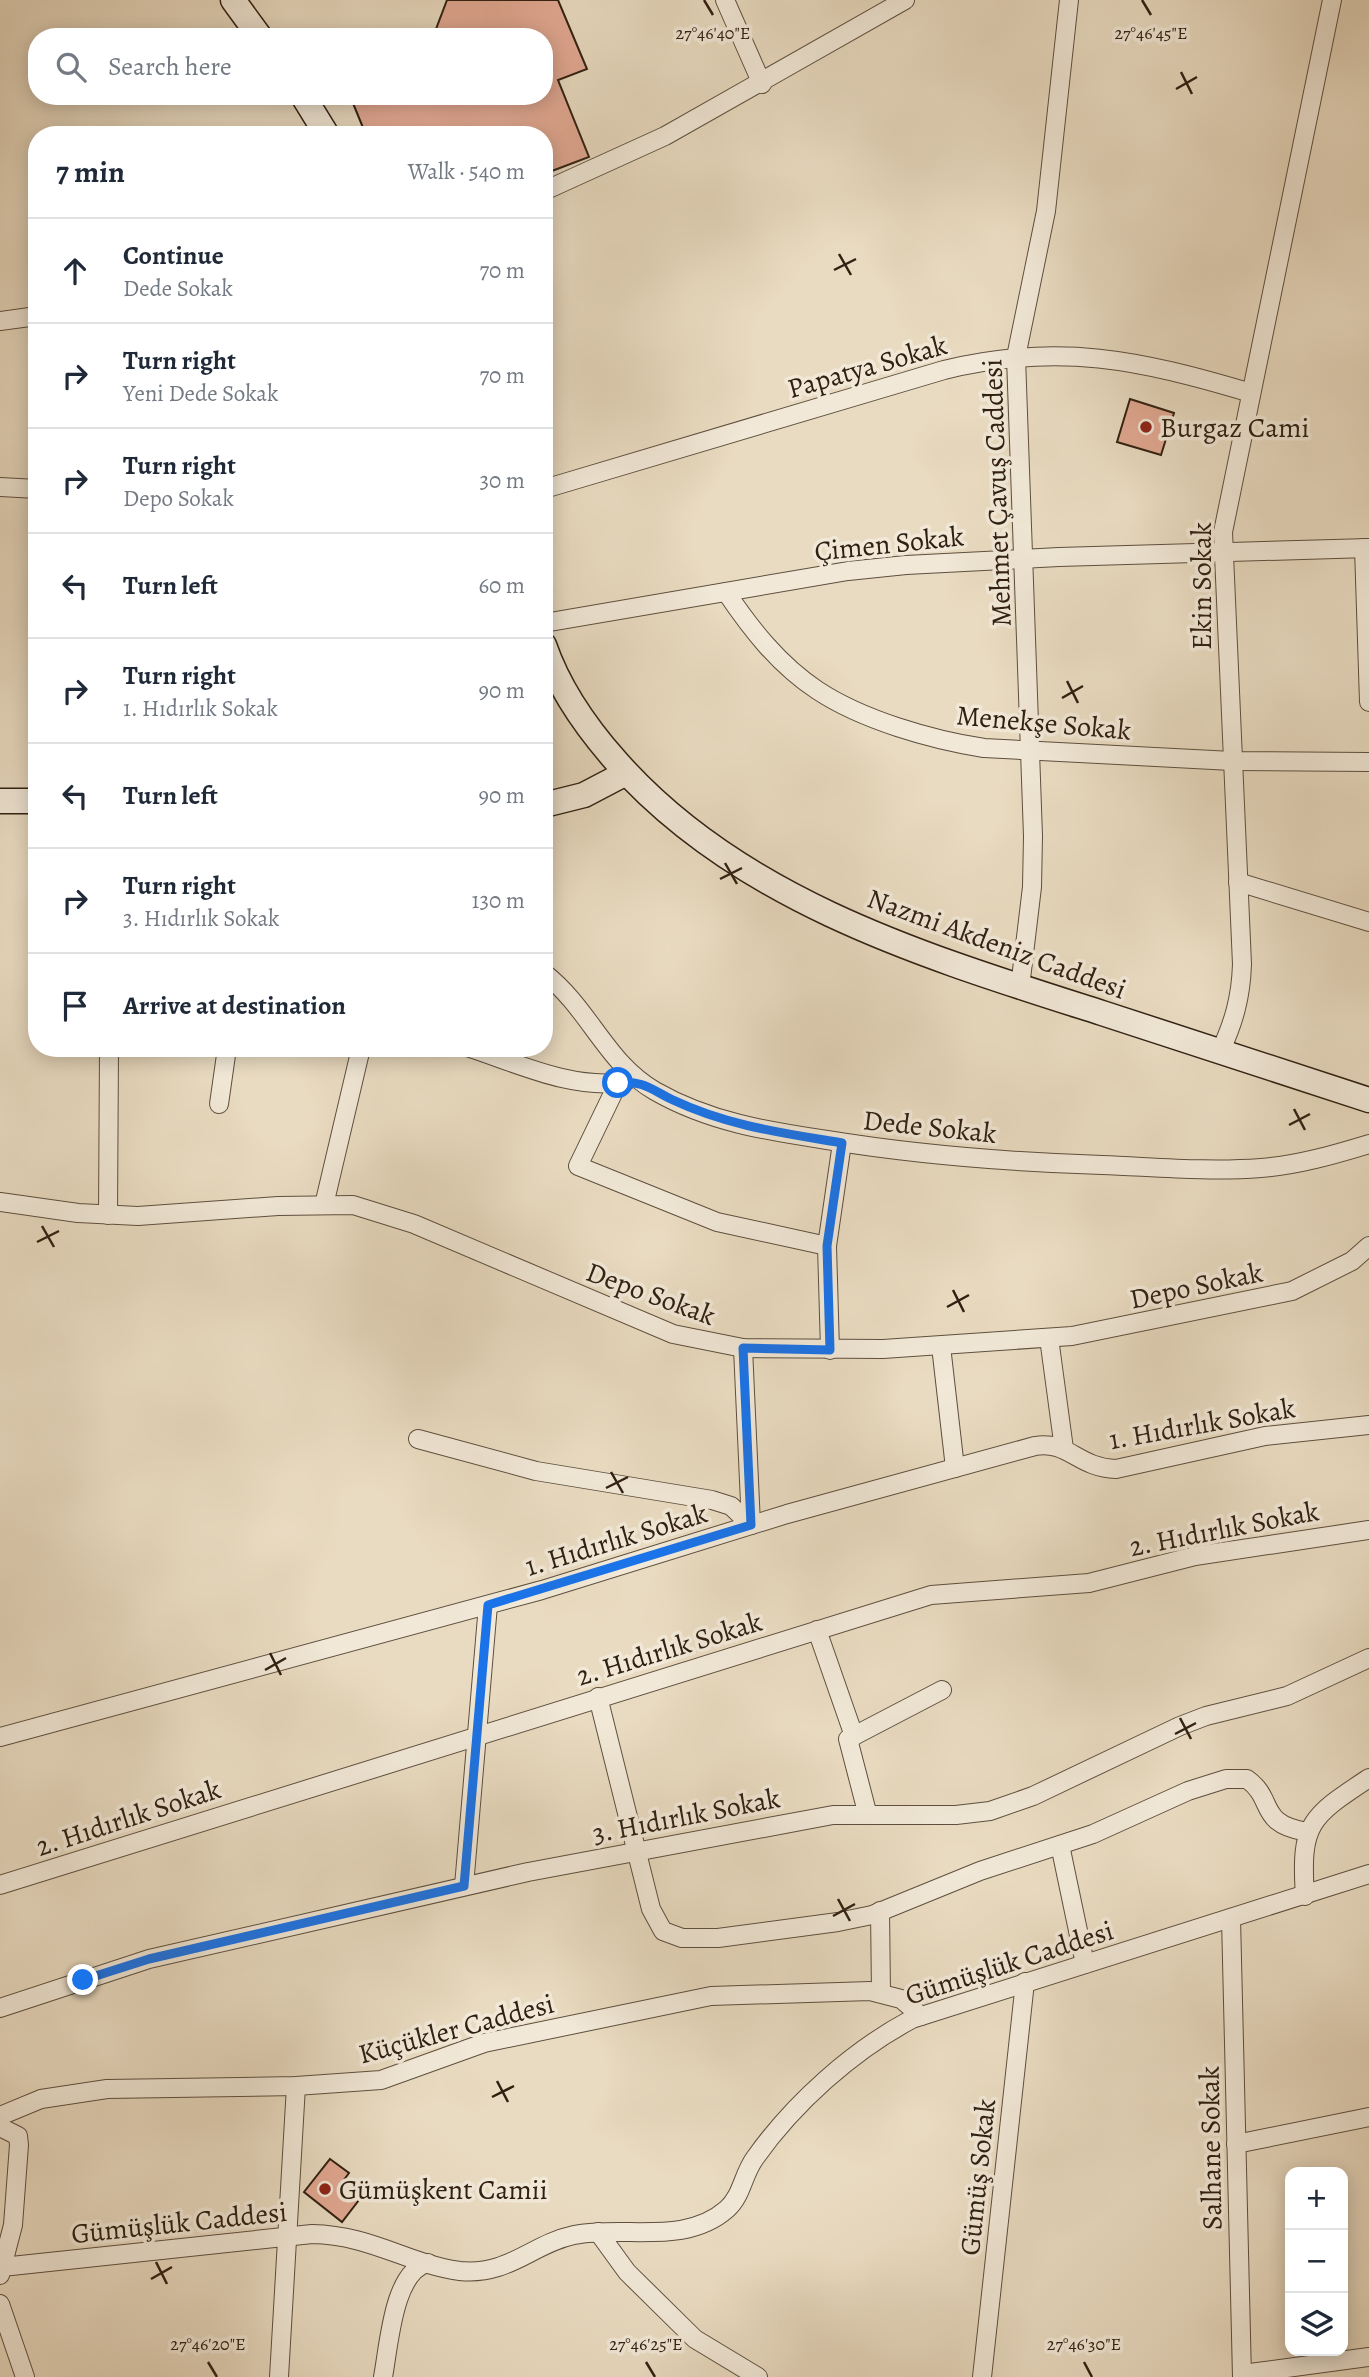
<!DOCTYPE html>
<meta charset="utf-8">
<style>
body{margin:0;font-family:Alegreya,serif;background:#f6f6f7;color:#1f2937}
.controls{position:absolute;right:21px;bottom:21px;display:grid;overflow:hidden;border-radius:14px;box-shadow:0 4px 18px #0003}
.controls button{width:63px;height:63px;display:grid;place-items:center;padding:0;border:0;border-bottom:2px solid #e0e1e3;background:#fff;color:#1f2937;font:35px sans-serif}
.stop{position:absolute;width:21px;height:21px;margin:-16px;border:5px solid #1a73e8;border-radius:50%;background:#fff}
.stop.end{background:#1a73e8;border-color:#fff;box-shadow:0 2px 7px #0008}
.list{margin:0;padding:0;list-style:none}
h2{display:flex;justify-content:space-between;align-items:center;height:91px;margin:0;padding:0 28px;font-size:30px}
h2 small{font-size:23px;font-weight:400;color:#747a83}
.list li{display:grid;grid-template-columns:46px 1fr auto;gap:21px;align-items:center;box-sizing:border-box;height:105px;padding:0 28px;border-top:2px solid #e0e1e3}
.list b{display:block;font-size:26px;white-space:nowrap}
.list p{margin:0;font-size:23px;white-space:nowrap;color:#747a83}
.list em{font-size:23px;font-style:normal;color:#747a83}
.icon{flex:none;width:38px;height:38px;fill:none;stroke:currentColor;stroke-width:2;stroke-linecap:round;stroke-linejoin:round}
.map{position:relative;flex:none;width:1369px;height:2377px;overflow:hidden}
.search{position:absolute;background:#fff;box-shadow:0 4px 18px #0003;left:28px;top:28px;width:525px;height:77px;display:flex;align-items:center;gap:18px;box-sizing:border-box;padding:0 24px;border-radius:28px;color:#747a83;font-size:26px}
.panel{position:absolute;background:#fff;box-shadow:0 4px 18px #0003;left:28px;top:126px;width:525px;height:931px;border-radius:28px}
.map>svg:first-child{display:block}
.building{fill:#e2a993;stroke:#302012;stroke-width:2}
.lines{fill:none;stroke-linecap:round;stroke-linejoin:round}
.street-casing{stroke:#5e4f3e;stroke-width:20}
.secondary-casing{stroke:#302012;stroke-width:27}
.street{stroke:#f1e8d7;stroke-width:18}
.secondary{stroke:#f1e8d7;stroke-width:24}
.route{stroke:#1a73e8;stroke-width:9}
.ticks{fill:none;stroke:#302012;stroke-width:2.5}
.poi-dot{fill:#8f2418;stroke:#f1e8d7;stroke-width:2.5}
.labels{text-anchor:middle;stroke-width:7;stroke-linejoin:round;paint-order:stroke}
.street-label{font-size:28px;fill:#302012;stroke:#f1e8d7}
.poi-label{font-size:28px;fill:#302012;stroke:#f1e8d7;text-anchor:start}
.ticks-label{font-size:18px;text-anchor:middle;fill:#302012;stroke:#f1e8d7;stroke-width:7;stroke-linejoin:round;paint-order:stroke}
</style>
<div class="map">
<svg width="1369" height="2377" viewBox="0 0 1369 2377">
<rect width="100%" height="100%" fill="#e9dbc1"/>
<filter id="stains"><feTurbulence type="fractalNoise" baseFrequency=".00286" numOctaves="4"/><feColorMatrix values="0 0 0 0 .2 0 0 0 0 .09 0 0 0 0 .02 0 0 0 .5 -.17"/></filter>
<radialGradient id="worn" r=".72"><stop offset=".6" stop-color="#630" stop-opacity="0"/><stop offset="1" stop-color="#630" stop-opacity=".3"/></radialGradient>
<g class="building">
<polygon points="447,0 558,0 587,69 558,80 589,157 544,174 544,135 366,135 350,96 544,96 544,37 433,37"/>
<polygon points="1130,399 1174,413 1161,455 1117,442"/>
<polygon points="330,2159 349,2173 340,2185 359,2200 342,2222 304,2192"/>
</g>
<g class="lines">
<g class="street-casing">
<g id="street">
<polyline points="725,0 762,84"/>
<polyline points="544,191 665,136 905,0"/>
<polyline points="0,321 37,316"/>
<polyline points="0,487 37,489"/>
<path d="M544,489L944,370C1059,342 1140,360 1251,393"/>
<polyline points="1364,548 1369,702"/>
<path d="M726,592C751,629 779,665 817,690C862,720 932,740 984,748L1232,761L1369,762"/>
<polyline points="544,623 848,571 906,565 1059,557 1369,548"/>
<polyline points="1238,882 1369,922"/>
<path d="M544,973C590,1009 606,1063 655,1091C709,1122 767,1131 827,1140C919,1155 1009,1162 1102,1165C1155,1167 1208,1172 1261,1168C1298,1165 1333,1155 1369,1144"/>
<polyline points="1020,987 1032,887 1033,836 1016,357 1046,211 1069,0"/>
<path d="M470,1048C519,1064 573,1090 625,1082"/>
<path d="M1220,1052C1234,1022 1241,997 1242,964L1223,532L1332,0"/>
<polyline points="618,1083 578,1166 717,1222 827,1246"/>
<polyline points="219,1104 227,1048"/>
<polyline points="0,1202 78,1213 138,1216 278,1206 353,1205 414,1224 673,1334 743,1348 883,1349 1072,1336 1292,1291 1352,1261 1369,1246"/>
<polyline points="324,1205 361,1048"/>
<polyline points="108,1215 109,1048"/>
<polyline points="1049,1338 1064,1449"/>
<polyline points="941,1346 955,1468"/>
<polyline points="743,1348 751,1525"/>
<polyline points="830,1350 827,1246 842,1143"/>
<polyline points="418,1439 536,1471 712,1500 731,1506 751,1525"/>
<polyline points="817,1630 854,1736"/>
<path d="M598,1697L651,1909L663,1931L682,1938H718L838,1922L872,1915L980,1871L1093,1834L1188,1791L1226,1779H1247C1276,1800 1256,1823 1307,1832"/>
<path d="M0,1737L542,1590L787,1514L1035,1446C1068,1440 1078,1468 1116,1469L1265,1436L1369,1425"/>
<polyline points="867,1812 848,1739 942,1690"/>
<polyline points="1060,1845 1085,1964"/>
<polyline points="0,1885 931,1595 1089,1583 1195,1556 1369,1530"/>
<polyline points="464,1886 488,1605"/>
<path d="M1305,1896C1300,1823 1310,1817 1369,1778"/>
<polyline points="880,1911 881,1993"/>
<polyline points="1231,1918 1242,2377"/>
<polyline points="0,2008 149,1959 528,1872 833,1815 956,1815 990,1811 1033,1796 1180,1726 1206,1716 1287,1696 1369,1658"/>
<polyline points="0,2116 41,2099 107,2089 296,2086 381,2080 484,2043 711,1996 870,1991 901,1999 921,2016"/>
<polyline points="0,2127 18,2136 19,2145 13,2225 0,2275"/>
<polyline points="1236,2144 1369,2117"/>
<polyline points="598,2232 627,2272 695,2339 758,2377"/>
<path d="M2,2267L312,2234C371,2235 408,2264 460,2271C508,2276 532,2244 574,2235C625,2225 685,2246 727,2209C742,2196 743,2174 755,2158C794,2103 852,2051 912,2019L1369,1874"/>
<polyline points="0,2304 25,2377"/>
<polyline points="1242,2374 1369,2357"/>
<polyline points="279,2377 296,2086"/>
<path d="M383,2377C389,2346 393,2271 428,2263"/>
<polyline points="982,2377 1025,1982"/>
</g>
</g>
<g class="secondary-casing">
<g id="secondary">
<polyline points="233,0 260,37"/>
<polyline points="303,96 327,135"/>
<path d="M544,645C559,689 585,726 616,761C740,902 930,958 1102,1013C1191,1042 1280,1071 1369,1100"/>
<polyline points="0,801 37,801"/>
<polyline points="544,805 584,795 626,773"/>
</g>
</g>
<use href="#street" class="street"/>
<use href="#secondary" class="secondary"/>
</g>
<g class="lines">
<path class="route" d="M83,1980L149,1959L464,1886L488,1605L751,1525L743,1348L830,1350L827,1246L842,1143C783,1133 728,1126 673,1100C652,1090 643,1080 618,1083"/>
</g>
<path class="ticks" d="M704,0L713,15M1142,0L1151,15M1181,72L1192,94M1176,89L1197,77M839,254L851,275M834,270L856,259M1067,681L1078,703M1062,698L1083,686M725,863L737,884M720,879L742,868M1294,1109L1305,1130M1289,1125L1310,1114M42,1226L54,1247M37,1242L59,1231M953,1290L964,1312M947,1307L969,1295M611,1472L623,1493M606,1488L628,1477M270,1653L281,1675M265,1670L286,1658M1180,1718L1191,1739M1175,1734L1196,1723M838,1899L850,1921M833,1916L855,1904M497,2081L508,2102M492,2097L514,2086M156,2262L167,2284M151,2279L172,2267M208,2362L217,2377M646,2362L655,2377M1084,2362L1092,2377"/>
<g class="poi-dot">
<circle cx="1146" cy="427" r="7"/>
<circle cx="325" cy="2189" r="7"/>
</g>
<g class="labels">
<g class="street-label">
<text transform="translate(867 366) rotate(-16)" y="10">Papatya Sokak</text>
<text transform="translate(996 493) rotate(-92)" y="10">Mehmet Çavuş Caddesi</text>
<text transform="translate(889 543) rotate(-6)" y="10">Çimen Sokak</text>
<text transform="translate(1201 586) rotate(-90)" y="10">Ekin Sokak</text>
<text transform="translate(1044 722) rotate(5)" y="10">Menekşe Sokak</text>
<text transform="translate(997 943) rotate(20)" y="10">Nazmi Akdeniz Caddesi</text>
<text transform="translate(930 1126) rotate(6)" y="10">Dede Sokak</text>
<text transform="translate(1196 1285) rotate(-12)" y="10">Depo Sokak</text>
<text transform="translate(651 1293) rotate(20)" y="10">Depo Sokak</text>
<text transform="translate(1202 1423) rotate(-10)" y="10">1. Hıdırlık Sokak</text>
<text transform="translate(1224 1528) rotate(-11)" y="10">2. Hıdırlık Sokak</text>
<text transform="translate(616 1539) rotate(-17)" y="10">1. Hıdırlık Sokak</text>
<text transform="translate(669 1648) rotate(-17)" y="10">2. Hıdırlık Sokak</text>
<text transform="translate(686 1815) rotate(-11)" y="10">3. Hıdırlık Sokak</text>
<text transform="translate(128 1817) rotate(-18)" y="10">2. Hıdırlık Sokak</text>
<text transform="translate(1009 1962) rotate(-18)" y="10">Gümüşlük Caddesi</text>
<text transform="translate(456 2028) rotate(-15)" y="10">Küçükler Caddesi</text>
<text transform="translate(1210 2148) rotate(-91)" y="10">Salhane Sokak</text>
<text transform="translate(977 2177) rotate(-84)" y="10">Gümüş Sokak</text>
<text transform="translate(179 2222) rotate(-6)" y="10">Gümüşlük Caddesi</text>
</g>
<g class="poi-label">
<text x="1160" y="437">Burgaz Cami</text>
<text x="339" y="2199">Gümüşkent Camii</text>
</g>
</g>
<g class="ticks-label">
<text x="713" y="39">27°46'40"E</text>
<text x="1151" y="39">27°46'45"E</text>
<text x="208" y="2350">27°46'20"E</text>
<text x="646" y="2350">27°46'25"E</text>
<text x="1084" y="2350">27°46'30"E</text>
</g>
<rect width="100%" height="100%" filter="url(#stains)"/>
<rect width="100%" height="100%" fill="url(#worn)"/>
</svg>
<div class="controls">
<button>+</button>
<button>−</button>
<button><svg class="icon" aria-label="layers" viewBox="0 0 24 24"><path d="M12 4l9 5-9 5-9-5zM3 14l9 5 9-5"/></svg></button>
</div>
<div class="stop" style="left:618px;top:1083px"></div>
<div class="stop end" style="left:83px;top:1980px"></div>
<div class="search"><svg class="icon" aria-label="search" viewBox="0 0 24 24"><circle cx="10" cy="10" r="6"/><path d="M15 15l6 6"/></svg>Search here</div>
<section class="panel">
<h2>7 min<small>Walk · 540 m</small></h2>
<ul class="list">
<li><svg class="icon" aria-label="ahead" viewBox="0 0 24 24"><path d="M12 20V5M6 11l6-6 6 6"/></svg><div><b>Continue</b><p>Dede Sokak</p></div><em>70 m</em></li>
<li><svg class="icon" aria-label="right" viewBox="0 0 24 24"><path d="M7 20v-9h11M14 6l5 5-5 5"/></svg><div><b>Turn right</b><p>Yeni Dede Sokak</p></div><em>70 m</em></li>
<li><svg class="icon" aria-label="right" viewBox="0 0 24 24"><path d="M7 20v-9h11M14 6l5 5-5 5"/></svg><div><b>Turn right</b><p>Depo Sokak</p></div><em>30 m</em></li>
<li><svg class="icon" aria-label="left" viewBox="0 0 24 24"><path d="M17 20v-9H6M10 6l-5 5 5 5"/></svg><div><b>Turn left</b></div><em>60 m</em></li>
<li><svg class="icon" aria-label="right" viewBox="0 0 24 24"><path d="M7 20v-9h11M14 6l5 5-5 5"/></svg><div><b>Turn right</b><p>1. Hıdırlık Sokak</p></div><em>90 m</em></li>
<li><svg class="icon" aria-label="left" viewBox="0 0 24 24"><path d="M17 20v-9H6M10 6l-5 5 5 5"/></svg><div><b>Turn left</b></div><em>90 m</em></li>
<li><svg class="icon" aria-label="right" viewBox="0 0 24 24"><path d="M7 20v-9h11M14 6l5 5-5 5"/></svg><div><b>Turn right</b><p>3. Hıdırlık Sokak</p></div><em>130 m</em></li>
<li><svg class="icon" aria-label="arrive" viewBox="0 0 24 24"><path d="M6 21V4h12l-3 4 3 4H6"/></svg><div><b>Arrive at destination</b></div></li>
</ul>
</section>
</div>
